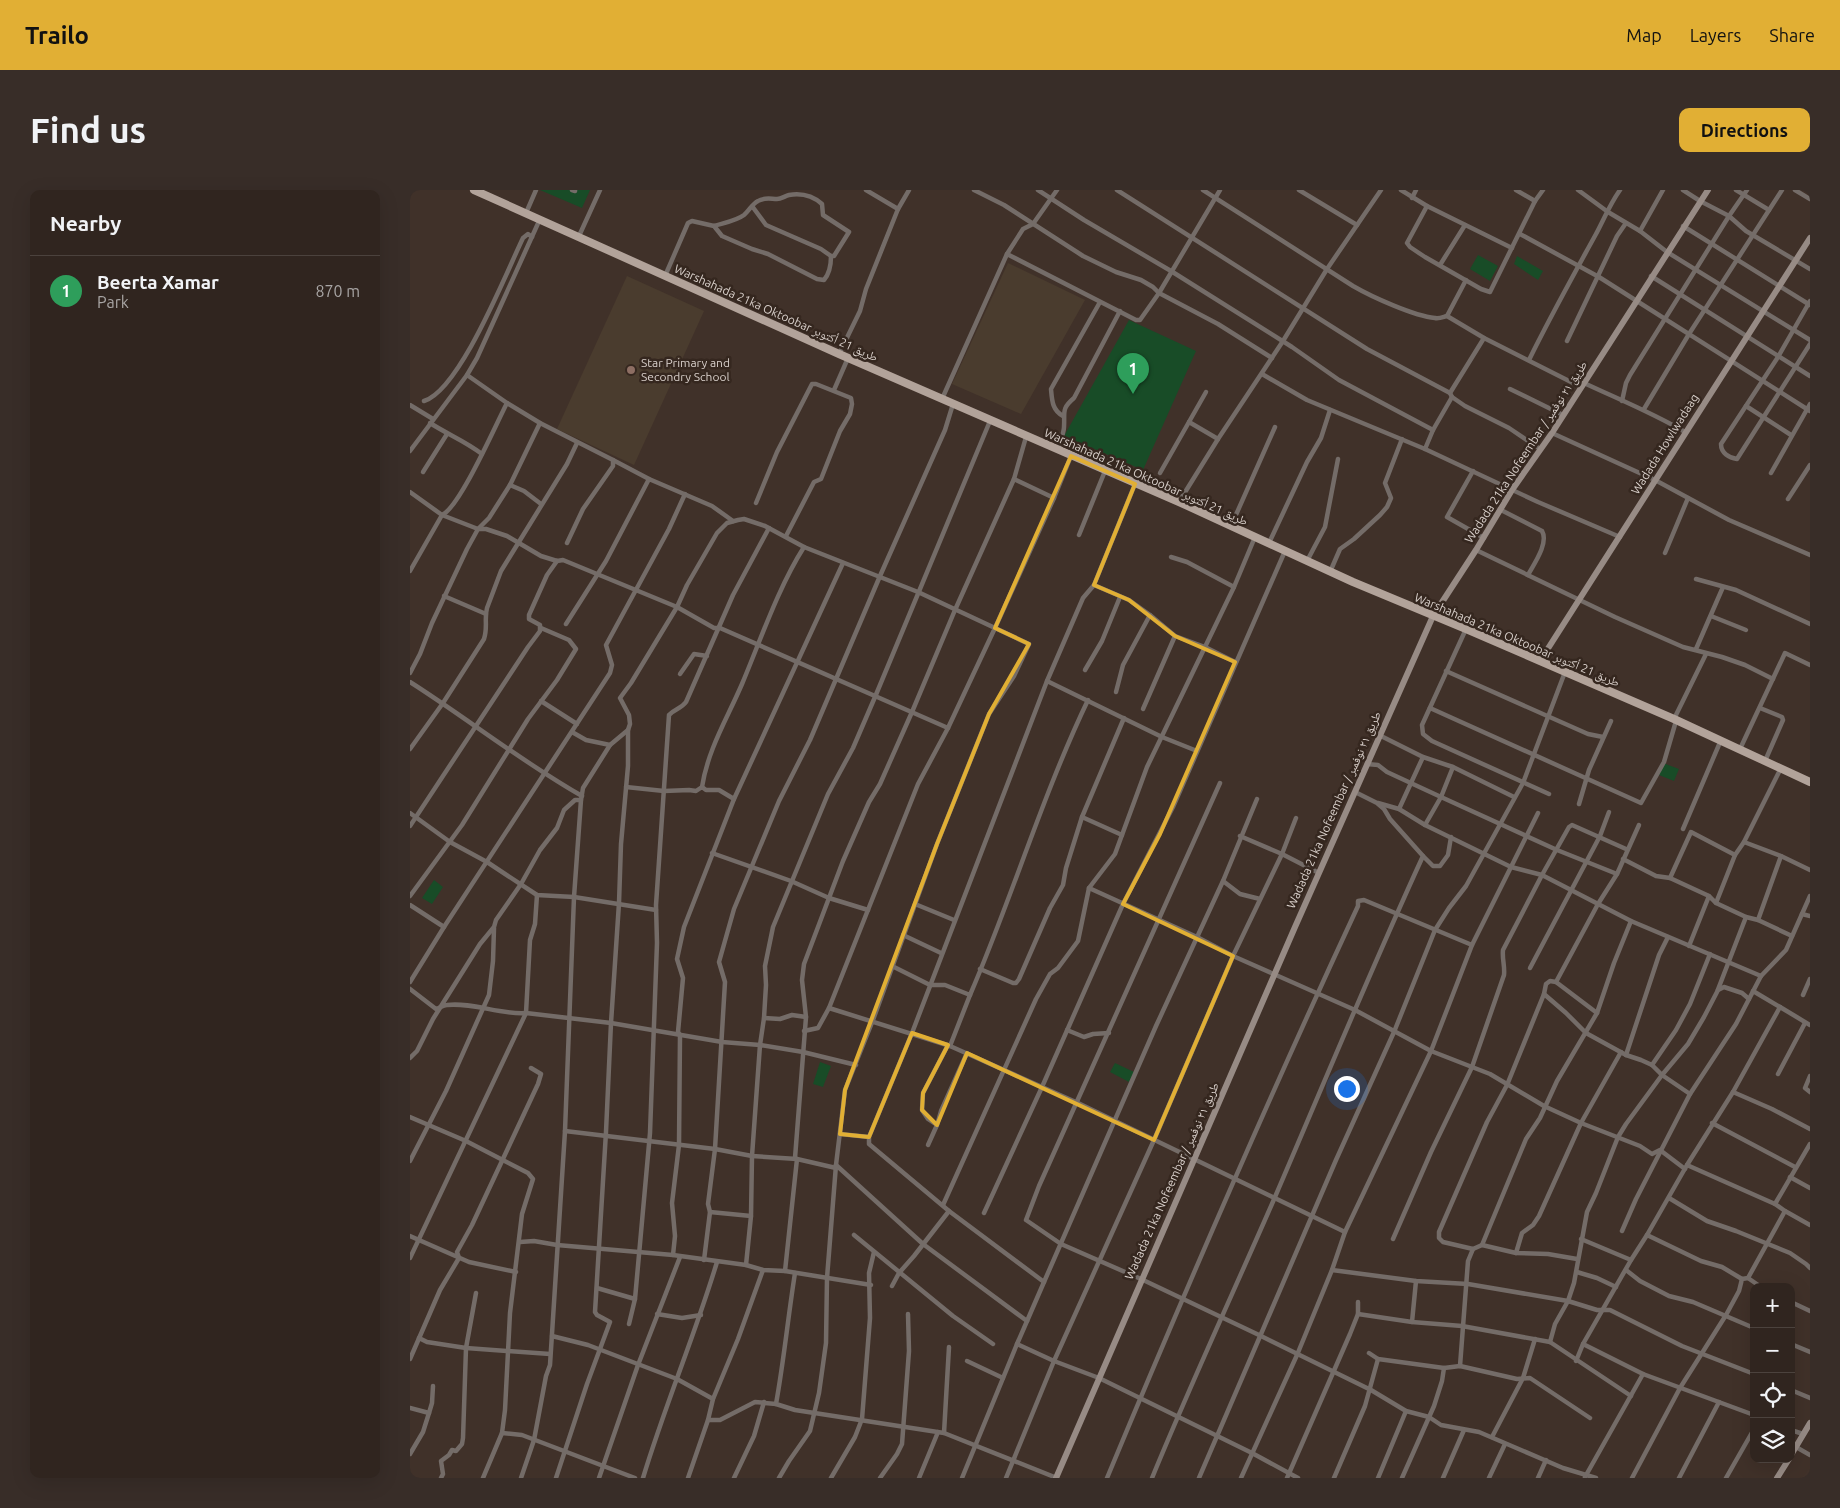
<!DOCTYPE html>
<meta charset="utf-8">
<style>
body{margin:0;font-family:Ubuntu,"Noto Naskh Arabic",sans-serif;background:#382d28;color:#f1f3f6}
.controls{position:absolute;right:15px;bottom:15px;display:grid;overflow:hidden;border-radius:10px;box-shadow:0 5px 20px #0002}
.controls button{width:45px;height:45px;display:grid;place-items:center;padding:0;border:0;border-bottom:1px solid #4b423d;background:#30251f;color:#f1f3f6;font:25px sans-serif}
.you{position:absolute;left:936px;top:898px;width:18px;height:18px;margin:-12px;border:4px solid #fff;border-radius:50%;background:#1a73e8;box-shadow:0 0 0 8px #1a73e833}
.badge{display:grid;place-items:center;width:32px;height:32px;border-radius:50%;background:#e1af34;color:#fff;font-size:16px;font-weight:700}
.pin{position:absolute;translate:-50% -41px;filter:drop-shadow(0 1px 2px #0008)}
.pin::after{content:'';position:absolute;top:26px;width:18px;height:15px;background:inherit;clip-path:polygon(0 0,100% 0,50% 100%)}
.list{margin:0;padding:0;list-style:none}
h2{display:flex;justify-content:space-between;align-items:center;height:65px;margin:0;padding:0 20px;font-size:21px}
h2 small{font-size:16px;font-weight:400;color:#a8a5a4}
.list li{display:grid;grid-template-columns:32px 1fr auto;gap:15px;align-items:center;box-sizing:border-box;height:70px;padding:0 20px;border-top:1px solid #4b423d}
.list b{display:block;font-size:19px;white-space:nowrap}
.list p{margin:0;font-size:16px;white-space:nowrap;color:#a8a5a4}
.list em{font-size:16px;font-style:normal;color:#a8a5a4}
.icon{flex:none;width:28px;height:28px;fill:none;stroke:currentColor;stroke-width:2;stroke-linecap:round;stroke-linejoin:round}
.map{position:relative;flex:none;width:1400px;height:1288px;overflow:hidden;border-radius:10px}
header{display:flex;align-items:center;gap:30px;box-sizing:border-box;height:70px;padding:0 25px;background:#e1af34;color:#111}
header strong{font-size:24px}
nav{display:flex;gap:28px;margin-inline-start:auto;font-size:18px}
.intro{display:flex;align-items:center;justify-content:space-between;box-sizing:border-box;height:120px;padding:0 30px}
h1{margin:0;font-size:35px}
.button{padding:12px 22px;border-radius:10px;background:#e1af34;color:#111;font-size:18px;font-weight:700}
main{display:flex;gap:30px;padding:0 30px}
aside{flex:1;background:#30251f;border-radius:10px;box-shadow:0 5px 20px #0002}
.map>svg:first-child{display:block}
.education{fill:#4a3c2e}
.green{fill:#184c27}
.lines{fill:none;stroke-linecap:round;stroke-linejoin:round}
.street{stroke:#746c68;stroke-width:4.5}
.secondary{stroke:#978b85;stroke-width:6}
.primary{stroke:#b2a39a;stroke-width:8}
.marked{fill:none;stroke:#e1af34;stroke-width:4;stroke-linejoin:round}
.education-dot{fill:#8d6e63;stroke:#35271f;stroke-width:2}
.labels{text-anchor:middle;stroke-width:5;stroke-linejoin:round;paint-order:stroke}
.street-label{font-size:12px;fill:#d9d0cb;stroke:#35271f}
.poi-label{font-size:12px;fill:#d9d0cb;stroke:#35271f;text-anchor:start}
</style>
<header>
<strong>Trailo</strong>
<nav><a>Map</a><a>Layers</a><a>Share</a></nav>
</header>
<div class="intro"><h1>Find us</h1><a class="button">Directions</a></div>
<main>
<aside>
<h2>Nearby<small></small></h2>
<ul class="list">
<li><span class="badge" style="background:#2e9e5b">1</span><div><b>Beerta Xamar</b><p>Park</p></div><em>870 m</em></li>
</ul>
</aside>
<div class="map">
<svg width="1400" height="1288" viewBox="0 0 1400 1288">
<rect width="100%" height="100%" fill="#403129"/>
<g class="education">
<polygon points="598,73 675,110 611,224 542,194"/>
<polygon points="217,86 294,121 224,275 147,239"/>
</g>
<g class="green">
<polygon points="130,0 180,0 172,18"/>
<polygon points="1068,65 1088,76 1080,91 1060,79"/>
<polygon points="1107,66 1133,81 1128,90 1104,74"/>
<polygon points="719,130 786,161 733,280 654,246"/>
<polygon points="1253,573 1269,579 1264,591 1249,585"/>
<polygon points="24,690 33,697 22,714 12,708"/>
<polygon points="410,872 421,876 413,897 403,894"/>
<polygon points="705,873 724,882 719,892 700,882"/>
</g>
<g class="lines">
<g class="street">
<polyline points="162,0 165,1"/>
<polyline points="564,0 594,15 673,66 706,82 731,90 743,97 749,103 808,134 862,168"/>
<polyline points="628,0 674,30 761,81 882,157 929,190 1023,240"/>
<polyline points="707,0 957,159 1040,203"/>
<path d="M793,0L943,96C962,107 1004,126 1025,128C1029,129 1033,127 1037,126L1074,148L1171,197"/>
<polyline points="889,0 947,35"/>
<polyline points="991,0 1017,16 1102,58"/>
<polyline points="1106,0 1125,11"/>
<polyline points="1168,0 1198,22 1230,41 1257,62 1400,150"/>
<polyline points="1273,0 1290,11 1319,26 1336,41 1400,79"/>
<polyline points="1326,0 1359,20"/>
<polyline points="1385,0 1400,9"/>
<polyline points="1002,8 1006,0"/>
<polyline points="1017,16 997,53 1000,57 1015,67 1071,99 1080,102 1125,11 1133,0"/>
<polyline points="488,19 499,0"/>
<polyline points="116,23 126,0"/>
<path d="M304,36C313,33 326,31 334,25C339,21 342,14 348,11C354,7 361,9 367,9C371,9 375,6 379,5C391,3 403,6 412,14L413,25L439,42L424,66H421L411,59L356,35L342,16"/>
<polyline points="1273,36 1400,115"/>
<polyline points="1230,41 1253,0"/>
<polyline points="1110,44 1189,87 1400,221"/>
<polyline points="169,46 190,0"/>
<polyline points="597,64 726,130 730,130 749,103 810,0"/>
<polyline points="1030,75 1055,35"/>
<path d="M255,86L278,33L282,31L304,36L312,46L342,59L358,64L407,89L414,90C420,83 421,75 421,66"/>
<polyline points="1241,86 1400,186"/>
<path d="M1400,111L1368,167L1311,254C1311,263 1319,268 1327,269L1400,154"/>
<polyline points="1037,126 1056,90"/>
<polyline points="1157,151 1207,46 1216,33"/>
<polyline points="429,164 450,121 456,99 488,19 456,0"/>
<path d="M1119,170C1140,127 1163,86 1186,44C1194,29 1200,14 1210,0"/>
<polyline points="852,184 897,210 1015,259 1128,312 1210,347"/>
<polyline points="57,185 97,213 130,233 203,270 203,276 173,319 157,353"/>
<path d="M1174,193C1208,209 1243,223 1275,242"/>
<polyline points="1100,199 1153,225"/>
<polyline points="424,200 438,168"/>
<polyline points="1042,207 1055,216 1099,238 1130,259"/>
<polyline points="532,209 597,64 613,39 623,34 647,0"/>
<path d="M14,211C50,200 96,83 113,48L118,44L122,47"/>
<polyline points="1212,211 1216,193 1220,185 1319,26 1337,0"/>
<polyline points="0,215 23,229"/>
<polyline points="1336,216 1381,245"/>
<polyline points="1234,219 1279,144 1372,0"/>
<path d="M653,226C642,220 642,210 641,199L690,112"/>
<polyline points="779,232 808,249"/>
<path d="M20,233C37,244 55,251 72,264"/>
<polyline points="1142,243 1245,290 1319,330 1400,365"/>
<polyline points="1015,259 1023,240 1042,207 1040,203 1074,148"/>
<path d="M647,260C649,253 654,244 654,237C655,222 651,219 664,208L710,121"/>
<polyline points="0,261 57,185 67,168 130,29"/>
<polyline points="203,270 239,289"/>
<polyline points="1063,281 1037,327 1074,348"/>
<polyline points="13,282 37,244"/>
<polyline points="750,283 796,202"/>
<polyline points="1361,283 1400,214"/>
<polyline points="604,289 644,308"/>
<polyline points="725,294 684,395 673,408 637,491 502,843 459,947 459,954 539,1021 634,1092 607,1154 644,1171 689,1188 842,1263 888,1288"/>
<polyline points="100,295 114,301 131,314"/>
<polyline points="0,302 32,325 68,339 76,339 97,346 131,366 147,371 153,370 267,417 304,438 310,438 538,538"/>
<polyline points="1378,309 1400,275"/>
<polyline points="769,312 808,249 873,151 917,79 971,0"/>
<polyline points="346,313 367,262 402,194 406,194 441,208 442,214 440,224 430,241 411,289 404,292 376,346"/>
<path d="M1091,320L1132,341C1139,353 1124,374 1118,385"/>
<polyline points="821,336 865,237"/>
<polyline points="669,345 695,281"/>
<polyline points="859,353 897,272 911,248 920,220"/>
<polyline points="1066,360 1205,427 1273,457 1312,467 1335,475 1363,489"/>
<polyline points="1255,363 1278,308"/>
<polyline points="761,367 777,372 824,397"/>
<polyline points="897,371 915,337 928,269"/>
<path d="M0,381L32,325C50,317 86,234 97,213"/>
<polyline points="920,382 930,359 944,349 970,325 977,317 981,308 975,293 992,249"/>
<polyline points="1286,389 1326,400 1400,434"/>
<polyline points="684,395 719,410 740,425 765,446 795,457 825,472"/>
<polyline points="34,406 76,424"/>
<polyline points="1301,426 1336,440"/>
<polyline points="156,434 196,371 239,289 302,316 323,331"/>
<polyline points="1056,439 1012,535 1013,544 1022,551 1139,604"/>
<polyline points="1286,459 1313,397"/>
<polyline points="675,480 692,451 710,407"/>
<polyline points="1036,481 1178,544 1193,547"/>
<polyline points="0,483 10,464 22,433 57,359 68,339 79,328 100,295 130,233"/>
<polyline points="270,484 284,464 297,466"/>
<polyline points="637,491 752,547 787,561"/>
<path d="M0,492C58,529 112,572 172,606"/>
<polyline points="706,502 713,475 740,425"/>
<polyline points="131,511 167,534"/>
<polyline points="1020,518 1231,613 1254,572 1266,531"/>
<polyline points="1350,518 1372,527 1373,530 1355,571"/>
<polyline points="733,519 765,446"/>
<polyline points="1264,529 1296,464"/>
<polyline points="162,542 176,550 200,555"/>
<polyline points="969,545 1013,567 1043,577 1104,607"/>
<path d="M0,559L33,513L74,449C78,437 74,429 77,418L91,381L157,274L167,253"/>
<polyline points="1330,559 1375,463 1400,475"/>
<polyline points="957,574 968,575 977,582 1031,607 1147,660 1207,684"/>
<polyline points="810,593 629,996 616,1030 651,1054 731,1089 849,1145 961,1200 996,1221 1019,1227 1031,1235 1069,1242 1153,1278 1186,1288"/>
<polyline points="216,597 254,601 279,600 286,601 292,597 296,600 309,600 324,609"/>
<path d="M292,597C298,559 317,529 332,494C351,449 368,398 394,357"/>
<polyline points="968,613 989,619 1015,635 1101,677 1132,685 1221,731 1351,786"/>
<polyline points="1169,614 1179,580 1201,531"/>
<polyline points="989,619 1013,567"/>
<polyline points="0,623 40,652 77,672 127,705 164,707 246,720"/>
<polyline points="672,627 712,645"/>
<polyline points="1015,635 1031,607 1043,577"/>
<polyline points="0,636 118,457 130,441 130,435 119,429 119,425 137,385 147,371"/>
<polyline points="1273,639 1311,550"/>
<polyline points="830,646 872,664 909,683"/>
<polyline points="1334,652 1371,666 1400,680"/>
<polyline points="302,663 381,691 419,708 458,720"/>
<polyline points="1013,666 1023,676 1030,676 1038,665 1041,647"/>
<polyline points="1213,669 1246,686 1260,688 1299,706 1306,713 1336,727 1348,730 1382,746"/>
<polyline points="1260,688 1281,642 1325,665"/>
<polyline points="813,691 830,704 850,709"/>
<polyline points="679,698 787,747 823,766 945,820 1021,861 1080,884 1134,916 1171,933 1230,956 1242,964 1250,960 1275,979"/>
<polyline points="0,706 52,635 118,529 147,490 166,459 159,450 131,438"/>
<polyline points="1306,713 1325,665 1334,652 1371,578"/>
<polyline points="505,714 544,730"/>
<polyline points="0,715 34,737"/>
<polyline points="1392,724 1400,726"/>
<polyline points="1348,730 1371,666"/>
<polyline points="493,745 531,763"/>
<polyline points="1279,756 1299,706"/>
<path d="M482,776L520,795H535L560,805C602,708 632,606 678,510"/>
<polyline points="1120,778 1190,646 1199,622"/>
<polyline points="570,779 603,793 606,793 609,789 640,718 653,695 656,678 672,627 714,528"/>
<polyline points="0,792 34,737 200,483 202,475 196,455 259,339 275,304"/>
<polyline points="1146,792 1188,714 1207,684 1229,635"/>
<path d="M0,799L26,819C30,818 33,815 37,815C62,812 91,825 116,823L201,833L312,852L350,855L393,862L446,875"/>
<polyline points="1308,800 1314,797 1332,803 1339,809"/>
<polyline points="1134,804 1156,823 1176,843 1216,865 1231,870 1242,875 1252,885 1280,904"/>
<polyline points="1393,805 1400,789"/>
<polyline points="1370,817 1400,835"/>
<polyline points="419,818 540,856 668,913 935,1042"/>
<polyline points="354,828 370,829 382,825 396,827"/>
<polyline points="657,840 674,847 683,844 699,843"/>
<polyline points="394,841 408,838 419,818 508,594 538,538 585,438 644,308 661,266"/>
<polyline points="540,856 560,805"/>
<polyline points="1216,865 1249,765 1258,747"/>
<polyline points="0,868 7,861 23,829 70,754 84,737 86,730 111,694 130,660 147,638 154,620 165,610 171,610"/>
<polyline points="1242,875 1266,840 1280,814 1300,764"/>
<polyline points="1368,884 1395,833"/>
<polyline points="1400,886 1395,898 1400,902"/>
<polyline points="1323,902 1362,919 1400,939"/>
<polyline points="0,927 56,951 118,983 123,989 112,1024 100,1123 95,1220 92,1243 73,1288"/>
<polyline points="1302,933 1385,977"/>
<polyline points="527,935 518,929 512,920 513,903 538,855"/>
<polyline points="155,941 305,959 342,966 387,969 426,978"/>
<polyline points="430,944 459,947"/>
<polyline points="518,955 527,935 531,921 557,863"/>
<polyline points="0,971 36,901 79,805 83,771 84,738"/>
<polyline points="426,975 513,1054 617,1131"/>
<polyline points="1277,975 1365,1014"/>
<polyline points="1380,987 1400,998"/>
<polyline points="1259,1008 1297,1031 1326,1041 1380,1063 1396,1074 1400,1078"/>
<polyline points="533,1015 626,809 640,784 648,778 668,751 679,698 705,664 737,577 824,397 845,347"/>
<polyline points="1375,1021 1400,1035"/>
<polyline points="300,1022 341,1026"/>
<polyline points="574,1023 632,897 713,714 763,617 875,361"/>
<polyline points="1212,1041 1226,1009 1280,904 1326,834 1351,786 1376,760 1400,706"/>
<polyline points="444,1045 543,1126 583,1154"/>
<polyline points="1237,1045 1291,1071 1312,1077 1332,1089"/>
<polyline points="0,1046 59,1072 106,1082"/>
<path d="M983,1049L1021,962L1062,877L1094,785C1095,776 1092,769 1093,760L1132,685L1159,637L1162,635L1216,659"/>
<polyline points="1171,1049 1221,1070"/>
<polyline points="110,1052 124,1051 147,1055 263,1065 336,1075 353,1080 375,1081 461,1095"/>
<polyline points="1072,1055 1116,949 1130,928 1147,891 1187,823 1204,773 1221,731"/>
<polyline points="1106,1063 1112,1043 1123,1035 1129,1026 1171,933 1211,862"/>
<polyline points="263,1065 265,1046 262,1013 269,955 270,845 268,842 273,788 267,769 274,737 324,609 433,373"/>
<polyline points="0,1068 116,823 120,750 125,734 127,705"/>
<polyline points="1167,1069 1138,1064 1106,1063 1072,1055 1063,1059 1033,1052 1029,1048 1029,1042 1077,932 1097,895 1134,804 1136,794 1140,791 1146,792 1187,823"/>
<polyline points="294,1070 300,1022 298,1014 305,959 315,792 309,772 324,719 369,611 400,550 470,386 535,240 543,214"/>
<polyline points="336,1075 341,1026 342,966 350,855 354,828 356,795 355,776 363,737 418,604 443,558 465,507 580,231"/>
<polyline points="922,1080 1006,1091 1058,1094 1158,1111 1187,1120 1200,1120 1272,1156 1344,1184"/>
<polyline points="1216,1080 1230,1091 1259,1106 1283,1112 1344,1138"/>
<polyline points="375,1081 387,969 385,968 396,827 392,790 394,774 433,671 459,612 470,594 502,522 545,420 604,289 616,247"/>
<polyline points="1167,1082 1187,1088 1206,1097"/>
<path d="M385,1083C378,1127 374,1170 366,1214L385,1220L534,1243L647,1288"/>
<polyline points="1338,1088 1351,1097"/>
<polyline points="634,1092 746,836 813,691 847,609"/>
<polyline points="482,1096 489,1083 504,1066 539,1021"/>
<polyline points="187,1098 225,1109"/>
<polyline points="1381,1112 1400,1121"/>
<polyline points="247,1124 272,1128 291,1125"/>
<polyline points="948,1124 1002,1132 1052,1136 1140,1152 1221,1206"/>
<polyline points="1002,1132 1006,1091"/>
<path d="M219,1134L225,1109L240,943L247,753L246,715L259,525C264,519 271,519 276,512L323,405L359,338"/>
<polyline points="142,1146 178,1155 267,1189 303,1209"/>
<polyline points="9,1148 17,1152 56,1158 140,1164"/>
<polyline points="1140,1152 1145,1134 1158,1111 1164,1093 1177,1022 1186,1003 1208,947 1216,934 1252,885 1278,854 1294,827 1307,802 1336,727"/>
<polyline points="1173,1154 1233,1184 1344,1225"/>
<polyline points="1381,1154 1400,1162"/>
<polyline points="959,1163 968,1169 1034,1178 1050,1176 1107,1189 1120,1188 1180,1228"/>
<polyline points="0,1169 30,1100 49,1068 47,1062 62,1035 128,894 131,884 121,878"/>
<polyline points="557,1171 593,1188"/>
<polyline points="1166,1171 1173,1154 1221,1070 1237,1045 1277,975 1323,902 1370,817 1343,801"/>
<polyline points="1050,1176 1058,1071 1063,1059"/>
<polyline points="1381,1200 1400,1208"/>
<polyline points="0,1218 19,1223 22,1213 23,1196"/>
<polyline points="298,1230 310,1230 345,1212 366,1214"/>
<polyline points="1381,1240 1393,1244"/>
<polyline points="92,1243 112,1245 225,1288"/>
<polyline points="534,1243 539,1157"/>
<polyline points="1082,1247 1113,1188 1125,1149"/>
<polyline points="1386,1257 1400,1265"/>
<polyline points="0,1264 13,1242 19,1223"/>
<polyline points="1175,1287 1233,1184"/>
<polyline points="31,1288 33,1284 31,1271 39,1265 42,1260 46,1261 52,1254 53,1248 56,1158 66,1103"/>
<polyline points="111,1288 124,1250 136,1186 140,1175 155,941 164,707 171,610 173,598 200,555 218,540"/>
<polyline points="146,1288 177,1194 200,1132 187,1125 185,1122 196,942 201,833 209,713 211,654 218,576 218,540 220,534 219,525 210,508 221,493 267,417 277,395 307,343 317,333 328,330 334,329 355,336 394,357 508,402 619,454 604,486 579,524 527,654 463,830 435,900 426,975 417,1088 416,1153 409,1203 400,1241 379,1271 369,1288"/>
<polyline points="189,1288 228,1175 270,1067"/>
<path d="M233,1288C255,1215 285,1145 307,1072"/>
<polyline points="278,1288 298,1230 303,1209 328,1149 353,1080"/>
<polyline points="324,1288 344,1246 354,1212"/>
<polyline points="421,1288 445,1247 452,1229 460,1128 459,1083 464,1062"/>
<polyline points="470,1288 487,1264 492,1254 499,1161 498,1124"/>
<polyline points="509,1288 528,1242"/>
<polyline points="552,1288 607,1154"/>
<polyline points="596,1288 644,1171 744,950 823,766 872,664 886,628"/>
<path d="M697,1288C777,1096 860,905 948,716V711L954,710L1062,755"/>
<path d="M742,1288C781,1193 824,1101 865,1007C914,893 961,779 1013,666L980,629L974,619L967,613L945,602"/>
<polyline points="789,1288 926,970 984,842 1025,740 1039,718 1056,696 1113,593 1155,482"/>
<polyline points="831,1288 887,1165 922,1080 935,1042 1021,861 1062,755 1128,623"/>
<polyline points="877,1288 940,1144 948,1124 948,1112"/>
<polyline points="924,1288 955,1216 968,1169"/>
<polyline points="968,1288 996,1221"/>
<polyline points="992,1288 1024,1216 1032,1191 1034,1178"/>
<polyline points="1033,1288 1054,1240"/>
<polyline points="1079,1288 1095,1254"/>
<polyline points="1128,1288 1136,1270"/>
<polyline points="1222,1288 1270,1198 1316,1125 1329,1101 1332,1089 1338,1088 1375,1021 1365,1014 1400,954"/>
<polyline points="1269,1288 1309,1212"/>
<polyline points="1316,1288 1344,1239"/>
</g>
<g class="secondary">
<polyline points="1130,471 1400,48"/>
<polyline points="1381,1265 1400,1233"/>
<polyline points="646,1288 885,737 1023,426 1066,360 1102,300 1142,243 1298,0"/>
<polyline points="1367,1288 1379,1269"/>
</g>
<polyline class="primary" points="64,0 429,164 769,312 943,392 1056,439 1264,529 1400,592"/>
</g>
<path class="marked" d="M661,266L725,294L684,395L719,410L765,446L825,472L750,644L713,714L823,766L744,950L557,863L527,935L512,920L513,903L538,855L502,843L459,947L430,944L435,900L527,654L579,524L619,454L585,438Z"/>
<circle class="education-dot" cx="221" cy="180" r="5"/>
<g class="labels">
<g class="street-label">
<text transform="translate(366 123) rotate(24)" y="4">Warshahada 21ka Oktoobar طريق 21 أكتوبر</text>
<text transform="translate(1255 254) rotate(-58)" y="4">Wadada Howlwadaag</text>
<text transform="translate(1116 262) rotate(-57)" y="4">Wadada 21ka Nofeembar / طريق ٢١ نوفمبر</text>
<text transform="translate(736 287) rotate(24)" y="4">Warshahada 21ka Oktoobar طريق 21 أكتوبر</text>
<text transform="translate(1107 450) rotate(23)" y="4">Warshahada 21ka Oktoobar طريق 21 أكتوبر</text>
<text transform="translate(924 620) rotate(-66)" y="4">Wadada 21ka Nofeembar / طريق ٢١ نوفمبر</text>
<text transform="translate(762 991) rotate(-66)" y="4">Wadada 21ka Nofeembar / طريق ٢١ نوفمبر</text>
</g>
<g class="poi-label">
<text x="231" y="177">Star Primary and<tspan x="231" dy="14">Secondry School</tspan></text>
</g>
</g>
</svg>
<div class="controls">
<button>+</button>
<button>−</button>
<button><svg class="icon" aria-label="locate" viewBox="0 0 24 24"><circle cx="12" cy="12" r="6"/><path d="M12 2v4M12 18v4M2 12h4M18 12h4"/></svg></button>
<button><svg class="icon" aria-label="layers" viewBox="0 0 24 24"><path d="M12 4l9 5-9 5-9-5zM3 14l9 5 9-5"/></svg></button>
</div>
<div class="you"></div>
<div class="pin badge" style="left:723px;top:204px;background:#2e9e5b">1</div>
</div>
</main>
